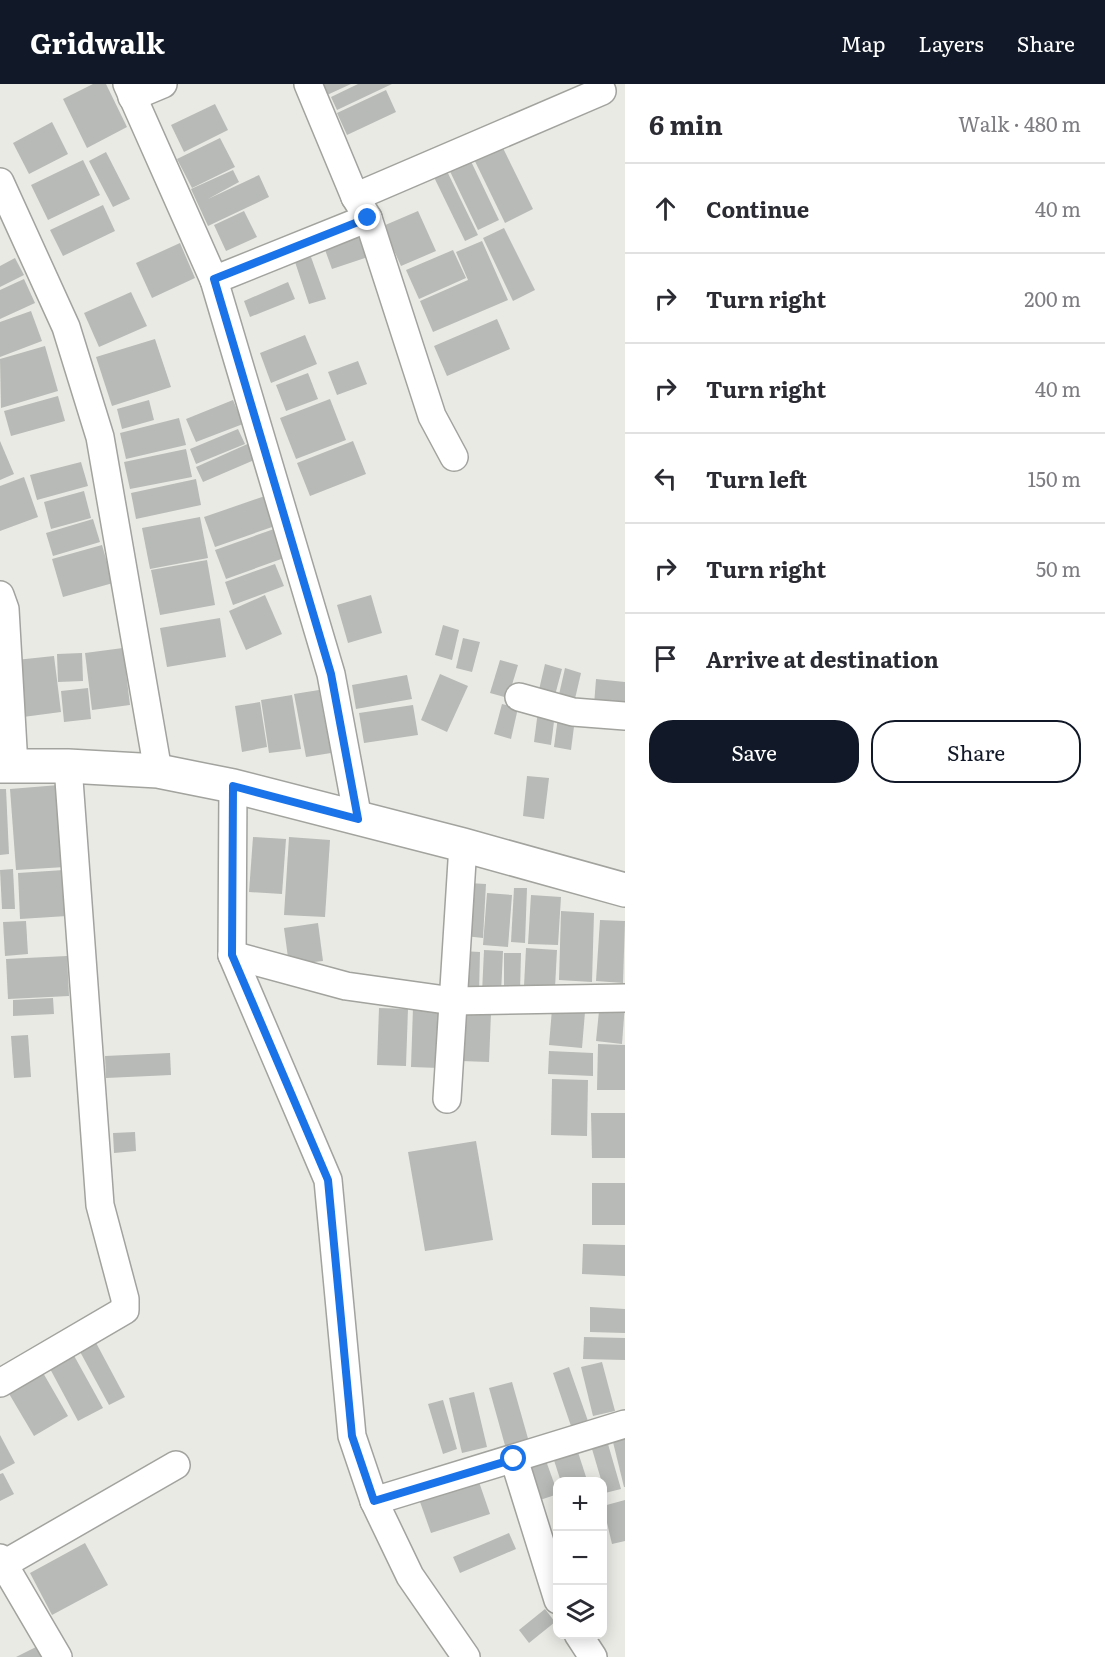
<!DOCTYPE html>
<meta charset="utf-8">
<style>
body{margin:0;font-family:Literata,serif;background:#f7f7f7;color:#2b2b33}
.controls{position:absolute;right:18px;bottom:18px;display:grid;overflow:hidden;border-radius:12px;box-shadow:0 3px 15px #0003}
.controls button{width:54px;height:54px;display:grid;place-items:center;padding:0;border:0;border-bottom:2px solid #e1e1e2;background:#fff;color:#2b2b33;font:30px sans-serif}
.stop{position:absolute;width:18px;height:18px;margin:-14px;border:4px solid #1a73e8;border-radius:50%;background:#fff}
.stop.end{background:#1a73e8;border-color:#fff;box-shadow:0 2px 6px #0008}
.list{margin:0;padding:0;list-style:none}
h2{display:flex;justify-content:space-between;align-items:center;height:78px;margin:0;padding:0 24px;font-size:26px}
h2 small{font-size:20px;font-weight:400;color:#7c7c81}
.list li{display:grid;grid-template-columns:39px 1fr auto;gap:18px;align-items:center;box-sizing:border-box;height:90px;padding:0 24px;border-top:2px solid #e1e1e2}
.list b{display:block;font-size:22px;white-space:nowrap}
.list em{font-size:20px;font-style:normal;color:#7c7c81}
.actions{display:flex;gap:12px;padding:18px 24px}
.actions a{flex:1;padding:14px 0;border:2px solid #111827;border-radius:24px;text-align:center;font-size:21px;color:#111827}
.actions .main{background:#111827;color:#fff}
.icon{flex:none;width:33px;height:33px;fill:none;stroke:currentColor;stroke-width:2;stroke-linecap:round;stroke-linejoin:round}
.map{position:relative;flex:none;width:625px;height:1573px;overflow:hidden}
header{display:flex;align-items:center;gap:36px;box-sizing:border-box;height:84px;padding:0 30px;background:#111827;color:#fff}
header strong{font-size:28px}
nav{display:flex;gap:33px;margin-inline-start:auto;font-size:21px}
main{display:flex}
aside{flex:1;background:#fff}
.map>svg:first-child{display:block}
.building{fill:#b7bab6}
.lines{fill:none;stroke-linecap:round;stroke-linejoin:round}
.street-casing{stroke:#a2a29e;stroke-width:30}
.secondary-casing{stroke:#a2a29e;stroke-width:36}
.street{stroke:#fff;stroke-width:27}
.secondary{stroke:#fff;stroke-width:33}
.route{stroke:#1a73e8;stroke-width:8}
</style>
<header>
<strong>Gridwalk</strong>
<nav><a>Map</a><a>Layers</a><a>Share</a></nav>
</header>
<main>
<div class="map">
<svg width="625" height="1573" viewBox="0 0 625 1573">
<rect width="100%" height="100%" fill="#eaeae5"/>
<g class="building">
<polygon points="93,0 106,0 127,43 87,64 63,15"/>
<polygon points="322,0 351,0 327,11"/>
<polygon points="358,0 392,0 337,26 331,13"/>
<polygon points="386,6 396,28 347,51 337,29"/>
<polygon points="215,20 228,46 184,68 171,41"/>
<polygon points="52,38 68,70 29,90 13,59"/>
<polygon points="220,54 235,83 192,104 177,75"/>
<polygon points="498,54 533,125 505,139 470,67"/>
<polygon points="106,68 130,115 113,123 89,77"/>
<polygon points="467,69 499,136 478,146 446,79"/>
<polygon points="83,76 100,111 48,136 31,101"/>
<polygon points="444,81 478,151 465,157 431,87"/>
<polygon points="233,86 239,98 208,115 259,91 269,113 208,142 191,105"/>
<polygon points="103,121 115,147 63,172 50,146"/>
<polygon points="244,127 257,153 226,167 214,141"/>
<polygon points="418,127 436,167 401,182 383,142"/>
<polygon points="504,144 535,206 513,217 483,154"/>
<polygon points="363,149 371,172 332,185 324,163"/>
<polygon points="482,157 508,216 433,248 420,217 468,196 456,168"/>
<polygon points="180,159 195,194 152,214 136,179"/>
<polygon points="453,166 466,194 419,215 406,186"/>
<polygon points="311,173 326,215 309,220 295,178"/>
<polygon points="15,174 24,191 0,203 0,182"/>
<polygon points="24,195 35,219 0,235 0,206"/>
<polygon points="288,198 295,215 250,233 244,217"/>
<polygon points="131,208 147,242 99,263 84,229"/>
<polygon points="31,227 42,257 0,273 0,238"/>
<polygon points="497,235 510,265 447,292 434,262"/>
<polygon points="305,251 317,280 271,299 260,269"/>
<polygon points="155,255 171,303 112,322 96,273"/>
<polygon points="45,262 58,307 1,324 0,275"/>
<polygon points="358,277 367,300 337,311 328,288"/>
<polygon points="308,289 318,315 286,327 276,301"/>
<polygon points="58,312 65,337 11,352 4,327"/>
<polygon points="330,315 346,356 296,375 280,334"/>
<polygon points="149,316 154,336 122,345 117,325"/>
<polygon points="233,316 243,340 196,358 186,335"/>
<polygon points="179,334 186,361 126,375 120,349"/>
<polygon points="238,345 245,360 196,380 190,365"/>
<polygon points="0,357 14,390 0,396"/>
<polygon points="353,357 366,390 310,412 297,379"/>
<polygon points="252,358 259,374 203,398 196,383"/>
<polygon points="186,365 192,393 130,405 124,378"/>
<polygon points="81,378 88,402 37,416 30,391"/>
<polygon points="24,393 38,433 0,447 0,402"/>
<polygon points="196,395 201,421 136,435 131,409"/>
<polygon points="84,407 91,434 51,445 44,418"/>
<polygon points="265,412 275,442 215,463 204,433"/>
<polygon points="200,433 208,474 150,485 142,444"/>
<polygon points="93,435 100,458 53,472 46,449"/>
<polygon points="274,445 284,474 226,495 215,466"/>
<polygon points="102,461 113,499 63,513 52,475"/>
<polygon points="207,476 215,521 160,531 151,486"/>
<polygon points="275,480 284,502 233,521 225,498"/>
<polygon points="265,511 282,550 246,566 229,527"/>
<polygon points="371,511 382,549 348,559 337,521"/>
<polygon points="220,534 226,573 167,583 160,544"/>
<polygon points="443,541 459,546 452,576 435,571"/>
<polygon points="463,554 480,558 472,588 456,584"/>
<polygon points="123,564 130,621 92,626 85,569"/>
<polygon points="82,569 83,597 58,598 57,570"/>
<polygon points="54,572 61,628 23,633 16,576"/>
<polygon points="500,576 518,581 508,614 490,609"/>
<polygon points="545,580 562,585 554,615 538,610"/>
<polygon points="565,584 581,589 574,619 558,615"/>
<polygon points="440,590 468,602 447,648 421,636"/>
<polygon points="407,591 412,615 356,625 352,601"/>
<polygon points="596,595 625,598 625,623 594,621"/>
<polygon points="88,604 91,635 64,638 61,607"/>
<polygon points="319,606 331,669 306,673 294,610"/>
<polygon points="292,611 301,665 269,669 261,616"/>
<polygon points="260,618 267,663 242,668 235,622"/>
<polygon points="502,620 518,624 511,655 494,650"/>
<polygon points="413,621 418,651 364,659 359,629"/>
<polygon points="538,627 555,630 551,661 534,658"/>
<polygon points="558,633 575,635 571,666 554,663"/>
<polygon points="527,692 549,694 544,735 523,732"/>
<polygon points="59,701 65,783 16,786 10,705"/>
<polygon points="0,705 6,705 9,770 0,771"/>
<polygon points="253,753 286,755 282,810 249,808"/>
<polygon points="289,753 330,756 325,833 284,831"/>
<polygon points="13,785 15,825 2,825 0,786"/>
<polygon points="64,786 67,832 20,835 18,789"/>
<polygon points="468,799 486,800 483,854 465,852"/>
<polygon points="514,804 527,804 525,859 511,858"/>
<polygon points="487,809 512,811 508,863 483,861"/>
<polygon points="531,811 561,813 558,861 528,860"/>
<polygon points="561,827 594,829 592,898 559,896"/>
<polygon points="600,836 625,837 623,899 596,897"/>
<polygon points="26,837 28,870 5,872 3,838"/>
<polygon points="318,839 323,877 289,881 284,844"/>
<polygon points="526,864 557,866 555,904 524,902"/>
<polygon points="484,866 503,867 501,910 482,909"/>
<polygon points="461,867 480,868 479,909 460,908"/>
<polygon points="504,869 521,869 520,908 504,908"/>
<polygon points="67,872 69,912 8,915 6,875"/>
<polygon points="53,914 54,930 13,932 13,916"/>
<polygon points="600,917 625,920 622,960 596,957"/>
<polygon points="413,923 442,924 440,984 411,983"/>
<polygon points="379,924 408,925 406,982 377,981"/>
<polygon points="552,925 585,928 582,964 549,961"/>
<polygon points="462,928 491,929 489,978 461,977"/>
<polygon points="28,951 31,993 14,994 11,952"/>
<polygon points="598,960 625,961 625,1006 597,1006"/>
<polygon points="549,967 593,969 593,992 548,990"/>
<polygon points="170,969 171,991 106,994 105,972"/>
<polygon points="552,995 588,996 587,1052 551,1051"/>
<polygon points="591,1029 625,1029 625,1074 592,1074"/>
<polygon points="135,1048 136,1067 114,1069 113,1049"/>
<polygon points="476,1057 493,1156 425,1167 408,1068"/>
<rect x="592" y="1099" width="33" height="42"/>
<polygon points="583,1160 625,1161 625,1192 582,1190"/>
<polygon points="590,1223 625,1225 625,1249 590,1248"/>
<polygon points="584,1253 625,1254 625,1276 583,1275"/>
<polygon points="94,1255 125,1313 109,1321 78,1264"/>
<polygon points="72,1268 103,1324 78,1337 48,1281"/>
<polygon points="602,1278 615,1327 593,1332 581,1283"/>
<polygon points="569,1283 588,1337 571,1342 553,1289"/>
<polygon points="42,1287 68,1332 34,1352 8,1308"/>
<polygon points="512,1298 529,1358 506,1365 489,1304"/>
<polygon points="474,1308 487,1363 462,1369 449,1314"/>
<polygon points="443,1316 457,1365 443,1370 428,1320"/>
<polygon points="0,1351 15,1379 0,1387"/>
<polygon points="625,1351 625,1403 624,1403 612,1354"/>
<polygon points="608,1360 621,1405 605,1409 592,1365"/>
<polygon points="576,1362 587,1396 561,1398 552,1370"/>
<polygon points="545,1374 558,1410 534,1418 521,1382"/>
<polygon points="3,1389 14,1410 0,1417 0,1390"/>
<polygon points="478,1395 490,1430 431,1449 419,1415"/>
<polygon points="625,1416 625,1457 612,1460 603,1422"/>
<polygon points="509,1449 516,1465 460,1489 453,1473"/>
<polygon points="85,1459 108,1501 52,1531 30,1489"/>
<polygon points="545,1525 555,1538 529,1559 519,1546"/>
<polygon points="42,1560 48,1573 16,1573"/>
</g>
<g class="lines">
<g class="street-casing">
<g id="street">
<polyline points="127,0 214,196 331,590 358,735"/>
<polyline points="308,0 355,113 368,134 432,332 454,373"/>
<polyline points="132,13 163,0"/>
<polyline points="0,98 66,243 100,353 158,687"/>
<polyline points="355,113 602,7"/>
<polyline points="214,196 368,134"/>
<polyline points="0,511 5,525 14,682"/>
<polyline points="519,613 573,628 625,632"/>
<polyline points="233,702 232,871 328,1096 352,1352 374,1417 410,1492 466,1573"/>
<polyline points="232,871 346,902 453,917 625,914"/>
<polyline points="447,1015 463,761"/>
<polyline points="0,1299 125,1226 125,1215 100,1121 68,682"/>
<polyline points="514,1375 558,1516"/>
<polyline points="374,1417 625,1340"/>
<polyline points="0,1474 58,1573"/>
<polyline points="4,1480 176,1381"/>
<polyline points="578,1550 593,1573"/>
</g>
</g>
<g class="secondary-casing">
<polyline id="secondary" points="0,682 68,682 158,687 233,702 463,761 625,806"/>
</g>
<use href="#street" class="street"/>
<use href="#secondary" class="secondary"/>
</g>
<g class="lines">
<polyline class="route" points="368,134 214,195 331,590 358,735 233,702 232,871 328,1096 352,1352 374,1417 514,1375"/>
</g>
</svg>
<div class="controls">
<button>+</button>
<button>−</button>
<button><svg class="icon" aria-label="layers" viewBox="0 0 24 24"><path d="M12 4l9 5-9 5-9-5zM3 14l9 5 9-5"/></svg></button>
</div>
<div class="stop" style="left:514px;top:1375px"></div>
<div class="stop end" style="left:368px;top:134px"></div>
</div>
<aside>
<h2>6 min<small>Walk · 480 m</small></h2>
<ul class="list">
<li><svg class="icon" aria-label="ahead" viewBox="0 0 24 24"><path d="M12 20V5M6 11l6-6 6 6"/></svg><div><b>Continue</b></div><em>40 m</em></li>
<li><svg class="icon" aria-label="right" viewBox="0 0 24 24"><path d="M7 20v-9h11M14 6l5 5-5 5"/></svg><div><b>Turn right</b></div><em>200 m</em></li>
<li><svg class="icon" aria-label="right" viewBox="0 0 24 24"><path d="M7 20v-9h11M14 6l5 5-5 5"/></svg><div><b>Turn right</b></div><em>40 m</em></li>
<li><svg class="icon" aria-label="left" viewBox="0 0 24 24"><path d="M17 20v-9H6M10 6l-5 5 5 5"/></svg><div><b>Turn left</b></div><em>150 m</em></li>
<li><svg class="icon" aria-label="right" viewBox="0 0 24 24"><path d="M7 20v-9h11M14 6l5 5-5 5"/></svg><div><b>Turn right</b></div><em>50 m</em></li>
<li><svg class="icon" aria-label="arrive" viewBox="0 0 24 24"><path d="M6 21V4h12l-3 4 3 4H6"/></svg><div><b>Arrive at destination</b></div></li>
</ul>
<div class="actions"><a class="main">Save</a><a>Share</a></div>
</aside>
</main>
